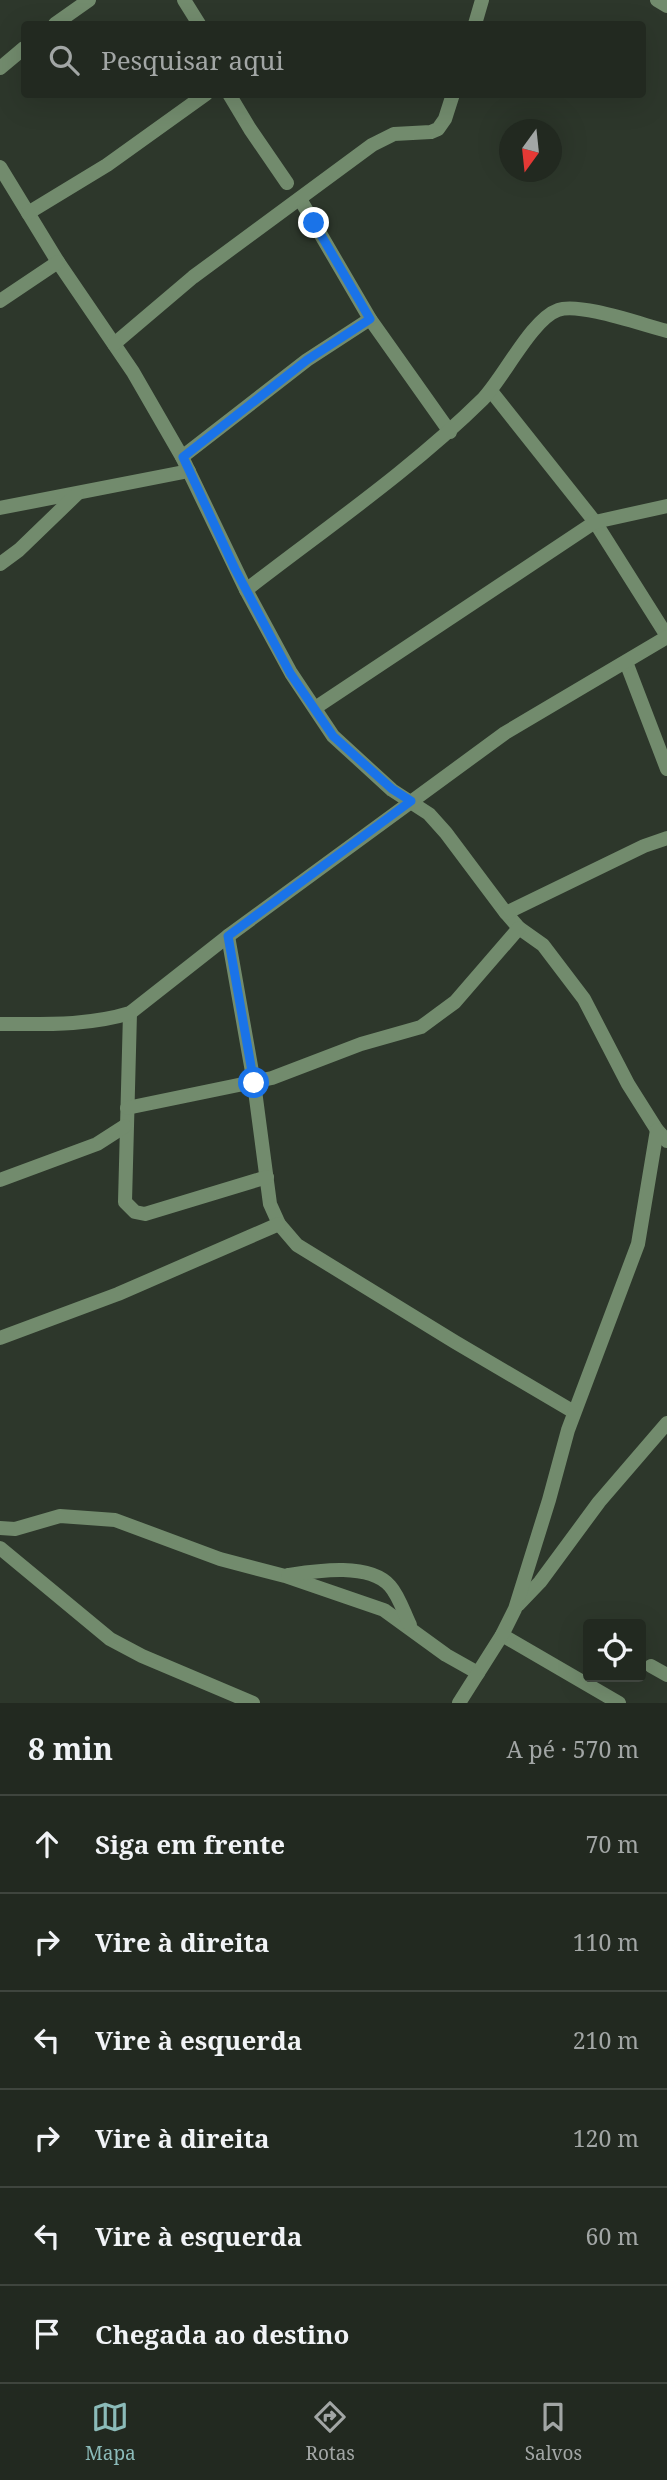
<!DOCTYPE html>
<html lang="pt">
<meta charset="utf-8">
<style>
body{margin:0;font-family:"Noto Serif",serif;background:#2e352d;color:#f1f3f6}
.controls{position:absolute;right:21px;bottom:21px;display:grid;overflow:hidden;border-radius:7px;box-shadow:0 7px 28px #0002}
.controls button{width:63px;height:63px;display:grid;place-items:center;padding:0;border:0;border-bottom:2px solid #3f453e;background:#222920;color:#f1f3f6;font:35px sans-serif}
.compass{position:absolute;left:499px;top:119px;width:63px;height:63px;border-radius:50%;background:#222920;box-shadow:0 7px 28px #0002;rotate:195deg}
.stop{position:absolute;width:21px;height:21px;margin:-16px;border:5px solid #1a73e8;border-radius:50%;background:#fff}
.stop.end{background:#1a73e8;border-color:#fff;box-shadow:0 2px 7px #0008}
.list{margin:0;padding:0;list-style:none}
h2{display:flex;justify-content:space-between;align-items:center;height:91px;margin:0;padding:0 28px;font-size:30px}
h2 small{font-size:23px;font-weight:400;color:#a2a6a5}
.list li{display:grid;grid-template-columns:46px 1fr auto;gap:21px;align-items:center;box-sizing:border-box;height:98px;padding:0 28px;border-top:2px solid #3f453e}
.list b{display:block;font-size:26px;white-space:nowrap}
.list em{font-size:23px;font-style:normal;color:#a2a6a5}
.icon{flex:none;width:38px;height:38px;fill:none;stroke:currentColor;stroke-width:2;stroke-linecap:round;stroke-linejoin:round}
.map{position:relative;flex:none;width:667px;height:1703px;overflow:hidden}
.search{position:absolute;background:#222920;box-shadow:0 7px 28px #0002;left:21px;right:21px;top:21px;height:77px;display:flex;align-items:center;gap:18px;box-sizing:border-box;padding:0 24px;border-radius:7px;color:#a2a6a5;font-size:26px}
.sheet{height:679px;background:#222920}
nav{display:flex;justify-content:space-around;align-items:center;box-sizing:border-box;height:98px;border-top:2px solid #3f453e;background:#222920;font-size:19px;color:#a2a6a5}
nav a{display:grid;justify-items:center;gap:4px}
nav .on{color:#8bbbb9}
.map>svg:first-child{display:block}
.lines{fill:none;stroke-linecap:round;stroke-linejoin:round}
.minor{stroke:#728b6d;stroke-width:14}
.route{stroke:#1a73e8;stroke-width:9}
</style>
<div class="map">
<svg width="667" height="1703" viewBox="0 0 667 1703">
<rect width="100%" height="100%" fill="#2d372b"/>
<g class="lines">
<g class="minor">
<polyline points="184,0 199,24"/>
<polyline points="657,0 667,6"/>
<polyline points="55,24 89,0"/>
<polyline points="475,24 482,0"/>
<polyline points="0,68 24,48"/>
<polyline points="229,94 250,129 287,183"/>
<polyline points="0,167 58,262 133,372 182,457 246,590 291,673 333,736 392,790 429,814 446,833 506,913 519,928 543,945 584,999 628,1084 657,1130 667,1141"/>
<polyline points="300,199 370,319 450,432"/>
<polyline points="28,213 107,165 206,94"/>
<polyline points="0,301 58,262"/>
<polyline points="114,344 193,277 372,145 394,134 431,132 438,129 445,119 453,94"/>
<polyline points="491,391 595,522 667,636"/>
<polyline points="182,457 307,360 370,319"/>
<polyline points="0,508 189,471"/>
<polyline points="0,564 19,550 77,494"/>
<path d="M246,590C326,528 411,470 483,399C504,377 532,319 558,310C579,302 643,325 667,331"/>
<polyline points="626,662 667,769"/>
<polyline points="315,708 595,522 667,506"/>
<polyline points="506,913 644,846 667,838"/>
<polyline points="228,936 254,1083 270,1204 279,1224 297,1245 455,1342 574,1412"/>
<polyline points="130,1013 125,1202 135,1212 145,1214 267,1177"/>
<path d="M0,1024C43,1024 88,1026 130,1013L228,936L505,733L667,637"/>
<polyline points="127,1108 272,1078 361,1044 421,1027 455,1002 519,928"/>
<polyline points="0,1180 97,1144 125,1126"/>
<polyline points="0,1338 118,1294 279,1224"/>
<polyline points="0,1528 15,1529 60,1516 115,1520 220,1559 285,1576 384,1610 446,1655 478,1673"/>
<polyline points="0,1548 110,1639 142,1656 253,1703"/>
<path d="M288,1575C315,1571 369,1562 390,1586C399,1596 404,1613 410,1625"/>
<polyline points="518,1605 540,1582 599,1502 667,1423"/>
<polyline points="502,1635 619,1703"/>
<polyline points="651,1666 667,1675"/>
<polyline points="459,1703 502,1635 515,1609 549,1500 568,1430 638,1244 657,1130"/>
</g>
</g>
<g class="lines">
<polyline class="route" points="254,1083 228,936 411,801 392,789 333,736 290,673 235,569 183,457 307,360 370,319 314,223"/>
</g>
</svg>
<div class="controls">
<button><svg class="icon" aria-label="locate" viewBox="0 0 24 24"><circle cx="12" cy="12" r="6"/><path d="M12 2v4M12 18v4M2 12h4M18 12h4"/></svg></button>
</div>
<svg class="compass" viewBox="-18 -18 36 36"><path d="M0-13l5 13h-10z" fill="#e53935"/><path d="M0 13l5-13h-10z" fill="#a2a6a5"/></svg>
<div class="stop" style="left:254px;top:1083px"></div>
<div class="stop end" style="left:314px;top:223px"></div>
<div class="search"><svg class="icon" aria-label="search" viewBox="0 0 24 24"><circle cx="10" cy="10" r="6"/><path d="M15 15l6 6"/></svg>Pesquisar aqui</div>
</div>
<section class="sheet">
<h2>8 min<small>A pé · 570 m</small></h2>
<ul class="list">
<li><svg class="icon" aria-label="ahead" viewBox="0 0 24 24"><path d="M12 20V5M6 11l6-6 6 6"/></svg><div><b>Siga em frente</b></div><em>70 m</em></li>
<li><svg class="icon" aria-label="right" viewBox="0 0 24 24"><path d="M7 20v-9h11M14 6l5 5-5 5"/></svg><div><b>Vire à direita</b></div><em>110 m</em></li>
<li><svg class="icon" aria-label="left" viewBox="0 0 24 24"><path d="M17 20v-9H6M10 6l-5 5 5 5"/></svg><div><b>Vire à esquerda</b></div><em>210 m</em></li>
<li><svg class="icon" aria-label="right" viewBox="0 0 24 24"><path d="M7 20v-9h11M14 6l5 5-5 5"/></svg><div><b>Vire à direita</b></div><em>120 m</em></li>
<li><svg class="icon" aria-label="left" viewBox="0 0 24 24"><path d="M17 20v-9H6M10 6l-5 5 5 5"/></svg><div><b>Vire à esquerda</b></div><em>60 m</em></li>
<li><svg class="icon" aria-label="arrive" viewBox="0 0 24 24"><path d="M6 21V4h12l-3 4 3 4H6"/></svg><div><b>Chegada ao destino</b></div></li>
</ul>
</section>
<nav>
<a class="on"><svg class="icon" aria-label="map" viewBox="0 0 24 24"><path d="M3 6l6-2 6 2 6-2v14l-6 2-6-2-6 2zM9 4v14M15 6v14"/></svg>Mapa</a>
<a><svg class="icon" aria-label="directions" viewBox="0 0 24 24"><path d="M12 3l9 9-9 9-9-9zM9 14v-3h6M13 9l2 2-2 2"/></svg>Rotas</a>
<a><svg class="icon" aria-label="saved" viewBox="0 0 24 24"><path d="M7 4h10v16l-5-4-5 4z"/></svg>Salvos</a>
</nav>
